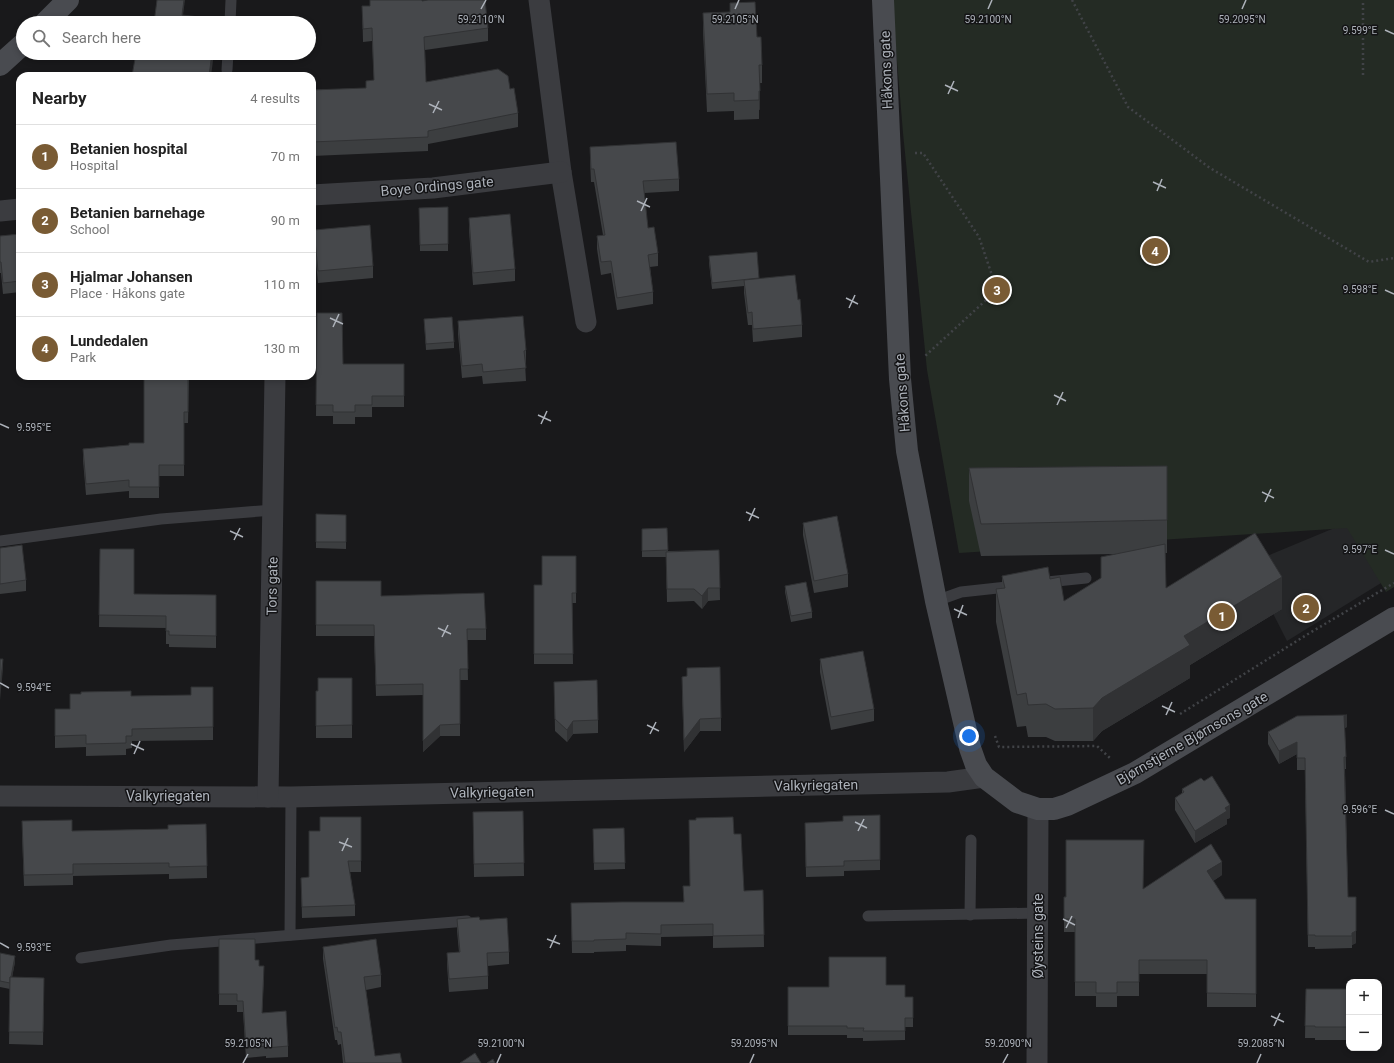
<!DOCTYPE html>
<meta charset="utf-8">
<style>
body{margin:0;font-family:Roboto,sans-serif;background:#f2f2f2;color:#222}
.controls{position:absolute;right:12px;bottom:12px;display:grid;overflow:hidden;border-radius:8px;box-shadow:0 2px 6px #0003}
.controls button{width:36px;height:36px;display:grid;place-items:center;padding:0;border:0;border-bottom:1px solid #e0e0e0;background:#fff;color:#222;font:20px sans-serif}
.you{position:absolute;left:969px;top:736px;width:14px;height:14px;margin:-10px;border:3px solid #fff;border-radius:50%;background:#1a73e8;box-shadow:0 0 0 6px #1a73e833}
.badge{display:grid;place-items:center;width:26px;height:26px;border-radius:50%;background:#795b34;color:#fff;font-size:13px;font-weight:700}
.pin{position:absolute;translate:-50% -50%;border:2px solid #fff;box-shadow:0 1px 4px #0006}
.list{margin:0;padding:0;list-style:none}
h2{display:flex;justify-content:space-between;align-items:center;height:52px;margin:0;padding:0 16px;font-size:17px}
h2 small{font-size:13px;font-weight:400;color:#767676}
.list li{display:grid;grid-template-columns:26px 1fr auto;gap:12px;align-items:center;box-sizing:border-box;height:64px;padding:0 16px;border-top:1px solid #e0e0e0}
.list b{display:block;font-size:15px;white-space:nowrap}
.list p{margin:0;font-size:13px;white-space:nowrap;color:#767676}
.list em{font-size:13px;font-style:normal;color:#767676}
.icon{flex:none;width:22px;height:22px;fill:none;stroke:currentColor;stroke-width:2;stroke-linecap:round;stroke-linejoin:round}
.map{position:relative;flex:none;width:1394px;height:1063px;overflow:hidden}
.search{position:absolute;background:#fff;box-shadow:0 2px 6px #0003;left:16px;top:16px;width:300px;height:44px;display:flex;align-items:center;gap:10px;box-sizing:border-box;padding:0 14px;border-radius:22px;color:#767676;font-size:15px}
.panel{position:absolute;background:#fff;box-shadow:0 2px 6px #0003;left:16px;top:72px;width:300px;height:308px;border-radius:12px}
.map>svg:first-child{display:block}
.built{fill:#252628}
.green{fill:#242b24}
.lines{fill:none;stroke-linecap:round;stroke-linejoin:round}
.path{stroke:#414347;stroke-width:2.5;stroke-dasharray:2 3;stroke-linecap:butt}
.lane{stroke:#3b3c40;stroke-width:11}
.street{stroke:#3b3c40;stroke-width:21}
.secondary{stroke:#494b50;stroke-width:22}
.wall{fill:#3c3e40}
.shaded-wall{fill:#313234}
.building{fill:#46484b;stroke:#313234}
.ticks{fill:none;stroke:#adb2ba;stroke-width:1.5}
.labels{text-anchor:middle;stroke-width:3;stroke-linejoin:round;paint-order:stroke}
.street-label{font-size:14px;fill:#adb2ba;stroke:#141416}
.ticks-label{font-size:10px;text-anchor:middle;fill:#adb2ba;stroke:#141416;stroke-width:3;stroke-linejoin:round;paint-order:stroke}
</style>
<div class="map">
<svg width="1394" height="1063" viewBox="0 0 1394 1063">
<rect width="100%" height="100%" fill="#19191b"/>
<polygon class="built" points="1356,519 1394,575 1287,641 1248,564"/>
<polygon class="green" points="892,0 1394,0 1394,587 1386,592 1347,528 959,553 927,370 903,133"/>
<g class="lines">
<g class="path">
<polyline points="1072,0 1128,107 1210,168 1369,262 1394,258"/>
<polyline points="1363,75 1363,0"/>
<polyline points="915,153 923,153 979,237 997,290 924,357"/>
<polyline points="1180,714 1308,634 1394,583"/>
<polyline points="995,736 999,747 1097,746 1110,758"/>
</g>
<g class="lane">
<polyline points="230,23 231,0"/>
<polyline points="227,70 228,53"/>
<polyline points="0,541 161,519 273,510"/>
<polyline points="1047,582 1086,578"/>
<polyline points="936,601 961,592 1016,586"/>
<polyline points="970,915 971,840"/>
<polyline points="868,916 1038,913"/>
<polyline points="290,935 291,797"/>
<polyline points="81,958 171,945 467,921"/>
</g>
<g class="street">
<polyline points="539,0 561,172 586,322"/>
<polyline points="312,195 433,188 561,172"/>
<polyline points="0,211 20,209"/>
<polyline points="0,796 291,797 948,782 984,777"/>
<polyline points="268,797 275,376"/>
<polyline points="1037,1063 1038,809"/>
</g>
<g class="secondary">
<polyline points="883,0 900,379 907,451 936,601 970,748 976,765 984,777 1017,802 1038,809 1054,809 1067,805 1135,773 1394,618"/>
<polyline points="45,23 68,0"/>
<polyline points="0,65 23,44"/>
</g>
</g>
<g class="wall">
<polygon points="370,0 422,0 422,1 488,28 488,41 425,50 426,82 510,89 518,113 518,127 428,144 428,151 312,156 312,90 366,88 374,80 372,41 363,42 363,41 362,6 370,6"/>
<polygon points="730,12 757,37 762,65 762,83 760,83 760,109 759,110 759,119 734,120 734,111 707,112 703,32 703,13"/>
<polygon points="590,147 679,179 679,191 644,193 648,228 658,253 658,266 650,267 653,292 653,304 617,310 611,273 601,275 597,249 597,236 603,235 594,182 591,182 590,160"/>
<polygon points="448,207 448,251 420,251 419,208"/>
<polygon points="469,218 515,269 515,281 473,285 469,230"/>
<polygon points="314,230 373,266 373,278 318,283 314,242"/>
<polygon points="20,234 20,292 3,294 1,273 0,273 0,236"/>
<polygon points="709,256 759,279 798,300 802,325 802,337 753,342 752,325 748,325 744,293 744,286 712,289 709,263"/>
<polygon points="317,313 343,364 404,364 404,407 372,407 372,417 355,417 355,424 333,424 333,416 316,416"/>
<polygon points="424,319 454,342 454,348 426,350"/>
<polygon points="458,321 526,350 526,363 525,363 526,381 483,384 482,376 462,378 458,334"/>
<polygon points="189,376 188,423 184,423 184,476 159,476 159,498 129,498 129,491 86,495 83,460 83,449 129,445 144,443"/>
<polygon points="1167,466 1167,553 1165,553 1166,588 1282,609 1190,665 1190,678 1102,731 1093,741 1055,741 1046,737 1028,737 1026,726 1017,727 996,622 996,589 1002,588 1002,576 1050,579 1064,601 1101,578 1117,554 981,556 969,501 969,468"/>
<polygon points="316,514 346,515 346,549 316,548"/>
<polygon points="803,523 848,574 848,587 814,593 803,535"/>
<polygon points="667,528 668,551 719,550 720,600 708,601 702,609 694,601 667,602 666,557 642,557 642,529"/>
<polygon points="0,548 26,580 26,591 0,594"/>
<polygon points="100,549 134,594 216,595 216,648 169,647 169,644 166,644 166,628 99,627"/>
<polygon points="576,556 576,603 572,603 573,664 534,664 534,585 542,585"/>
<polygon points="316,581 381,596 486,629 486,640 467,640 468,680 460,680 460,736 440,736 423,752 423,695 376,696 374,636 316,636"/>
<polygon points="785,586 812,612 812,618 791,622 785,592"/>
<polygon points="820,659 874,709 874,721 831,730 820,672"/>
<polygon points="687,676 721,718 721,731 700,731 684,752 682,689"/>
<polygon points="352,678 352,738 316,738 316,691 318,691"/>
<polygon points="554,682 598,720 598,733 573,734 567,742 555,731"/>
<polygon points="213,687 213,740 132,741 132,748 126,749 126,755 86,756 86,747 55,748 55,709 70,709 131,696 191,695"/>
<polygon points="1347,727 1345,728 1346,769 1345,769 1348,897 1356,943 1352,945 1352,948 1315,949 1315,947 1308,947 1305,770 1297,770 1297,754 1279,764 1268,744 1268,732"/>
<polygon points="1182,789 1230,818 1227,819 1227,824 1195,843 1175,810 1175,798 1182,793"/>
<polygon points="523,811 524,876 474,877 473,812"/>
<polygon points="361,817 361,872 350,872 355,905 355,916 302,918 301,878 309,877 320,831"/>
<polygon points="689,820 734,834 744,891 763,890 764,947 713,948 713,936 661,937 661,946 626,945 626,951 594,952 594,953 572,953 571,903 683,902 690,886"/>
<polygon points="206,824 207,878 169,879 169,874 73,876 73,885 24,886 22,833 72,831 168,829"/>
<polygon points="624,828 625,869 594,870 593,829"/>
<polygon points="805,833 880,860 880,870 844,871 844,876 806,877"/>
<polygon points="1222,875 1213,881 1225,899 1256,899 1256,1007 1207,1007 1207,974 1139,974 1139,996 1117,996 1117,1007 1096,1007 1096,996 1075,996 1075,932 1064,932 1064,897 1143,889"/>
<polygon points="457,919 480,920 509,952 509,964 488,966 488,989 449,992 447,965 447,953 459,952 457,931"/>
<polygon points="219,939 255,960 259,966 264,976 262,1013 288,1046 288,1057 266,1058 266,1056 246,1058 243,1012 237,1012 237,1005 219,1005"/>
<polygon points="323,947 381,975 381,987 366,990 375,1056 402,1063 343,1063 341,1044 338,1045 337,1040 335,1040 323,959"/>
<polygon points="0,953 15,962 12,977 44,978 43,1045 9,1044 10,989 0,987"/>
<polygon points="886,985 905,997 913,997 913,1027 905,1027 905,1040 863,1041 863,1038 847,1038 847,1035 788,1035 788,987 829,987"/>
<polygon points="1306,989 1349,989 1349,1040 1315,1040 1315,1038 1305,1038"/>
</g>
<g class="shaded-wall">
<polygon points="184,0 185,0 182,23 182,15"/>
<polygon points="212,53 214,53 211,76 209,76"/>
<polygon points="759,91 760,91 760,109 759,110"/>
<polygon points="1282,577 1282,609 1190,665 1190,678 1102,731 1093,741 1093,708 1102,698 1184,636"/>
<polygon points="708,588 708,601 702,609 702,596"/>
<polygon points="3,659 3,669 0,700 0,690"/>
<polygon points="1347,715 1347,727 1344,728 1344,716"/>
<polygon points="700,719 700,731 684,752 684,740"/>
<polygon points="573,721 573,734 567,742 567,730"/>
<polygon points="440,725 440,736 423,752 423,741"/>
<polygon points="1297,742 1297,754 1279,764 1279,751"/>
<polygon points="1230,805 1230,818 1227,819 1227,824 1195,843 1195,831 1225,808"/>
<polygon points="1222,862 1222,875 1207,885 1207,871"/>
<polygon points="1356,931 1356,943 1352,945 1352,933"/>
<polygon points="15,956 15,962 10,989 10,983"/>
</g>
<g class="building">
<polygon points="157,0 184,0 182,15 217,19 217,23 154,23"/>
<polygon points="370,0 422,0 422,1 428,0 485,0 488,28 424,37 426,82 498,69 508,76 510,89 514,88 518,113 428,131 428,137 312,142 312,90 366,88 366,81 374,80 372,28 363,29 363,27 362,6 370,6"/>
<polygon points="755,2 757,37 761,37 762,65 759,65 760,91 759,91 759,100 734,101 734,93 707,94 703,13 730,12 730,3"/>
<polygon points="136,53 212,53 209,76 132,76"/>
<polygon points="676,142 679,179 643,181 648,228 654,227 658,253 648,255 653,292 617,298 611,261 601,262 597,236 605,235 594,169 591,169 590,147"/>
<polygon points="448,207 448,244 420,245 419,208"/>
<polygon points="510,214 515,269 473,273 469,218"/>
<polygon points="370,225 373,266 318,271 314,230"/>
<polygon points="20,234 20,281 3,283 1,262 0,262 0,236"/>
<polygon points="757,252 759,278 712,283 709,256"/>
<polygon points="795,275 798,300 800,299 802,325 753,329 752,312 748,313 744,280"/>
<polygon points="317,313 342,313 343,364 404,364 404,396 372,396 372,405 355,405 355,412 333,412 333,405 316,405"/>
<polygon points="523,316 526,350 524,351 526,368 483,372 482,364 462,366 458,321"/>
<polygon points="452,317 454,342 426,344 424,319"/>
<polygon points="144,376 188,376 188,412 184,412 184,465 159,465 159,487 129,487 129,480 86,484 83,449 129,445 129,443 144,443"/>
<polygon points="1167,466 1167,520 981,524 969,468"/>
<polygon points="316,514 346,515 346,542 316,542"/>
<polygon points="837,516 848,574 814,581 803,523"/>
<polygon points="667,528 668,550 642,551 642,529"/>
<polygon points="1255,533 1282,577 1184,636 1190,645 1102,698 1093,708 1055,709 1046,704 1028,705 1026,693 1017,695 996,589 1005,588 1002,576 1048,567 1050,579 1060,577 1064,601 1101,578 1101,557 1165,544 1166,588"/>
<polygon points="22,545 26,580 0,584 0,548"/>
<polygon points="100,549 134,549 134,594 216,595 216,636 169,635 169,631 166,631 166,616 99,615"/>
<polygon points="719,550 720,588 708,588 702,596 694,589 667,589 666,552"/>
<polygon points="542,556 576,556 576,593 572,593 573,654 534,654 534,585 542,585"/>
<polygon points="316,581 381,581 381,596 484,593 486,629 467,629 468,669 460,669 460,724 440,725 423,741 423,684 376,685 374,625 316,625"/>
<polygon points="806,582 812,612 791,616 785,586"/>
<polygon points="863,651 874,709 831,717 820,659"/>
<polygon points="0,659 3,659 0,690"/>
<polygon points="720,667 721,718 700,719 684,740 682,677 687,676 687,668"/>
<polygon points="318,678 352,678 352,725 316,726 316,691 318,691"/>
<polygon points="597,680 598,720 573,721 567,730 555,719 554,682"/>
<polygon points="191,687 213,687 213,727 132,729 132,736 126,736 126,743 86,744 86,735 55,736 55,709 70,709 70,694 81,694 81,692 131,691 131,696 191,695"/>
<polygon points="1347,715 1344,716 1346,757 1344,757 1348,897 1356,897 1356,931 1352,933 1352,936 1315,936 1315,935 1308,935 1305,758 1297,758 1297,742 1279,751 1268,732 1297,716"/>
<polygon points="1212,776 1230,805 1225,808 1227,811 1195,831 1175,798 1184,792 1182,789 1201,778 1204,781"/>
<polygon points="523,811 524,863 474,864 473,812"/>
<polygon points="880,815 880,860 844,861 844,866 806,867 805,823 843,821 843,816"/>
<polygon points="320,817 361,817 361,861 348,861 355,905 302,907 301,878 309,877 309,831 320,831"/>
<polygon points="733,817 734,834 741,834 744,891 763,890 764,935 713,936 713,924 661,925 661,934 626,933 626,939 594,940 594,941 572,941 571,903 622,902 684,902 683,886 690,886 689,820 696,820 696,818"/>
<polygon points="72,820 72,831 168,829 168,825 206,824 207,866 169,867 169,863 73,864 73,874 24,875 22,821"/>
<polygon points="624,828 625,863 594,863 593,829"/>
<polygon points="1066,840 1144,840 1143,889 1211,844 1222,862 1207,871 1225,899 1256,899 1256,994 1207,993 1207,960 1139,960 1139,982 1117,982 1117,993 1096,993 1096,982 1075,982 1075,919 1064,919 1064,897 1066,897"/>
<polygon points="479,917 480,920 507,918 509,952 487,953 488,976 449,979 447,953 460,952 457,919"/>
<polygon points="219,939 255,939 255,960 259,960 259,966 264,966 262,1013 286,1011 288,1046 266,1048 266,1046 246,1048 243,1001 237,1001 237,994 219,994"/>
<polygon points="376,939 381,975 364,977 375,1056 400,1053 402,1063 345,1063 341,1032 338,1032 337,1027 335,1028 323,947"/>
<polygon points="0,953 15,956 11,977 10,977 10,983 0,981"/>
<polygon points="829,957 886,957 886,985 905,985 905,997 913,997 913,1018 905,1018 905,1031 863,1031 864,1028 847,1028 847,1026 788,1026 788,987 829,987"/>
<polygon points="10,977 44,978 43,1032 9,1032"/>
<polygon points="1306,989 1349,989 1349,1027 1315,1027 1315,1026 1305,1026"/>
<polygon points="475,1053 481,1063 460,1063"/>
<polygon points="493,1059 495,1063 487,1063"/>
</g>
<path class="ticks" d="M481,9L486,0M735,9L739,0M988,9L992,0M1242,9L1246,0M1385,30L1394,34M945,85L958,91M948,94L954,81M429,104L442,110M433,113L439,101M1153,182L1166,188M1157,191L1162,179M637,201L650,207M641,211L647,198M1385,290L1394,294M846,298L858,304M849,308L855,295M330,318L343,324M333,327L339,314M1054,395L1066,401M1057,405L1063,392M538,415L551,421M0,424L9,428M541,424L547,411M1262,492L1274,498M1265,502L1271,489M746,512L759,518M749,521L755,508M230,531L243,537M234,540L240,528M1385,550L1394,554M954,609L967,615M958,618L963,605M438,628L451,634M442,637L448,625M0,683L9,688M1162,706L1175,712M1166,715L1172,702M647,725L659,731M650,734L656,722M131,744L144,750M134,754L140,741M1385,810L1394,814M855,822L867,828M858,831L864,819M339,842L352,847M342,851L348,838M1063,919L1075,925M1066,928L1072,916M547,939L560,944M0,943L9,948M550,948L556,935M1271,1016L1284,1022M1274,1026L1280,1013M243,1063L248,1054M497,1063L501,1054M750,1063L754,1054M1003,1063L1008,1054M1257,1063L1261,1054"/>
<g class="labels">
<g class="street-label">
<text transform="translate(886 70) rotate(-92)" y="5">Håkons gate</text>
<text transform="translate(437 186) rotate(-5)" y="5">Boye Ordings gate</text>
<text transform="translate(902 393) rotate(-94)" y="5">Håkons gate</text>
<text transform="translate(272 586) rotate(-89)" y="5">Tors gate</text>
<text transform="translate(1192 738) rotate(-30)" y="5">Bjørnstjerne Bjørnsons gate</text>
<text transform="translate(816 785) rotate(-1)" y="5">Valkyriegaten</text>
<text transform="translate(492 792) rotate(-1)" y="5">Valkyriegaten</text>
<text x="168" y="801">Valkyriegaten</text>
<text transform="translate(1038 936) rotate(-90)" y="5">Øysteins gate</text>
</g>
</g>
<g class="ticks-label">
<text x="481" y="23">59.2110°N</text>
<text x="735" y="23">59.2105°N</text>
<text x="988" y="23">59.2100°N</text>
<text x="1242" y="23">59.2095°N</text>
<text x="1360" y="34">9.599°E</text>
<text x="1360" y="293">9.598°E</text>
<text x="34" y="431">9.595°E</text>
<text x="1360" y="553">9.597°E</text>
<text x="34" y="691">9.594°E</text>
<text x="1360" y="813">9.596°E</text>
<text x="34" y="951">9.593°E</text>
<text x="248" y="1047">59.2105°N</text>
<text x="501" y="1047">59.2100°N</text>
<text x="754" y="1047">59.2095°N</text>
<text x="1008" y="1047">59.2090°N</text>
<text x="1261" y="1047">59.2085°N</text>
</g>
</svg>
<div class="controls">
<button>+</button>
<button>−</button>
</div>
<div class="you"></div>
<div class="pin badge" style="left:1222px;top:616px">1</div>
<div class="pin badge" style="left:1306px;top:608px">2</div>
<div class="pin badge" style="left:997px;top:290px">3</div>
<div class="pin badge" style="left:1155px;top:251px">4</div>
<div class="search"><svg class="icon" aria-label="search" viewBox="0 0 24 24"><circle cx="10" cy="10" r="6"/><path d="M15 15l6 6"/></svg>Search here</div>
<section class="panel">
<h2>Nearby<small>4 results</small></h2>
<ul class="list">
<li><span class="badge">1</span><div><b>Betanien hospital</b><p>Hospital</p></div><em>70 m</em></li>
<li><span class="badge">2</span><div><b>Betanien barnehage</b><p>School</p></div><em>90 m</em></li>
<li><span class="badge">3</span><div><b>Hjalmar Johansen</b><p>Place · Håkons gate</p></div><em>110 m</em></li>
<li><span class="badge">4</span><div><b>Lundedalen</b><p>Park</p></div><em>130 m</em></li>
</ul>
</section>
</div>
